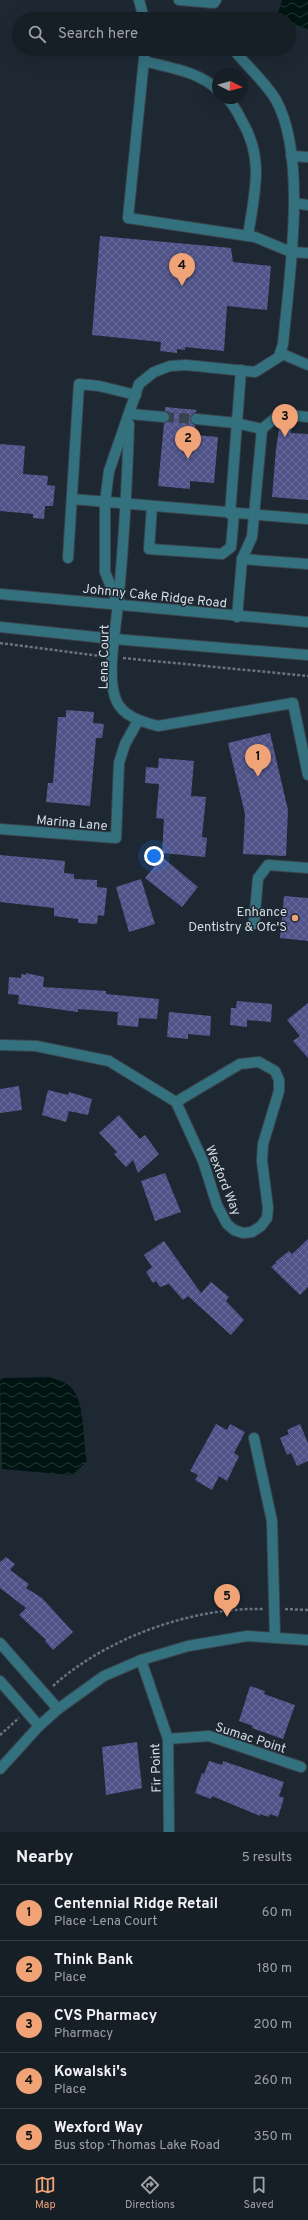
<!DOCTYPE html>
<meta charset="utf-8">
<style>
body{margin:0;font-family:Overpass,sans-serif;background:#232b32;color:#f1f3f6}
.compass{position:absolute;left:212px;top:68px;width:36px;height:36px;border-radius:50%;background:#161e26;box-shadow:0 4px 16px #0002;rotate:95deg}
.you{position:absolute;left:154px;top:856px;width:14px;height:14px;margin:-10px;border:3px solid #fff;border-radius:50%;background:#1a73e8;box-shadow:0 0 0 6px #1a73e833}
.badge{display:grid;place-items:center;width:26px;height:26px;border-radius:50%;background:#efa376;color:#111;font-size:13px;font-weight:700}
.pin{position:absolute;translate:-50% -33px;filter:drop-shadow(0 1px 2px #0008)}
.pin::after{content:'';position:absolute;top:21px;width:14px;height:12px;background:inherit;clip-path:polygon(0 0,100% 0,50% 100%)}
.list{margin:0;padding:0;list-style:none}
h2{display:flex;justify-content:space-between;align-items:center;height:52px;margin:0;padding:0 16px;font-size:17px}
h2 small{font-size:13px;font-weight:400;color:#9ea2a7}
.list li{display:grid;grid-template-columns:26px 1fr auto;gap:12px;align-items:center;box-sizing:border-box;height:56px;padding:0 16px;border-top:1px solid #353c43}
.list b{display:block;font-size:15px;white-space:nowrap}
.list p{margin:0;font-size:13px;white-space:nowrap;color:#9ea2a7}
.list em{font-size:13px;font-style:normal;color:#9ea2a7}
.icon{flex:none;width:22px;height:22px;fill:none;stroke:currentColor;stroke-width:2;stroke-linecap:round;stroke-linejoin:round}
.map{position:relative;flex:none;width:308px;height:1832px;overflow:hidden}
.search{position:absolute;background:#161e26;box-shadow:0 4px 16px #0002;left:12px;right:12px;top:12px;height:44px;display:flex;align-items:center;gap:10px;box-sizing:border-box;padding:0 14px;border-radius:22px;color:#9ea2a7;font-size:15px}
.sheet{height:332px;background:#161e26}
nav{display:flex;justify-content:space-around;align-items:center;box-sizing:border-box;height:56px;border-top:1px solid #353c43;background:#161e26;font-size:11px;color:#9ea2a7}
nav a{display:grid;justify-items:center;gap:2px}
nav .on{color:#efa376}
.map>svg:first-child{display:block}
.water{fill:url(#water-waves)}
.building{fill:url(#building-cross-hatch)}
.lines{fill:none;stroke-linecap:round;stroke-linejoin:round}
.minor-tunnel{stroke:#39434e;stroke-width:10;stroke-dasharray:10 5;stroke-linecap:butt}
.minor-casing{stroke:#3a454f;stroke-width:12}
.path{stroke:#6a747d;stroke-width:2.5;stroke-dasharray:3 2;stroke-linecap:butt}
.minor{stroke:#34717e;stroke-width:10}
.poi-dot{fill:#efa376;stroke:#1d2833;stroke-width:1.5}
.labels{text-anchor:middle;stroke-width:3;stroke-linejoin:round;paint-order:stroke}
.street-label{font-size:13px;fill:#d5dde4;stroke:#1d2833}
.poi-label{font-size:13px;fill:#d5dde4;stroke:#1d2833;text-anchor:end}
</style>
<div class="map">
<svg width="308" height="1832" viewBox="0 0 308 1832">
<defs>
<pattern id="water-waves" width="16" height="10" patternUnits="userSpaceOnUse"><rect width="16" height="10" fill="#001511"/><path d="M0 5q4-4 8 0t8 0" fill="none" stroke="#243734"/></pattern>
<pattern id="building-cross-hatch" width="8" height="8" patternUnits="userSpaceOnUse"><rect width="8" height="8" fill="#4f5388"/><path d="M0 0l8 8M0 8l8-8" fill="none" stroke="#676b99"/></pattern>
</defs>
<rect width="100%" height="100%" fill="#1d2833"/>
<g class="water">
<polygon points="282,0 308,0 308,29 289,24 289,19 276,19"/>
<path d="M49,1377C55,1379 62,1381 67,1384C87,1397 82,1440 87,1461L72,1475L2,1469L0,1380L4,1378Z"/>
</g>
<g class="building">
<polygon points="100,236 231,248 233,262 271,266 267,310 227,306 224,351 185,347 185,350 177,349 177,353 160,351 161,342 92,335"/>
<polygon points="165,407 197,410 190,419 192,424 195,425 194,435 218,437 214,483 190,481 190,489 158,486 164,423 169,421 170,417 168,412 165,411"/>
<polygon points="282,421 292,422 291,433 308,434 308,500 272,497 276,449 280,423"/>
<polygon points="0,444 25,446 23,474 48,476 47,485 55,486 53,506 45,506 44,519 33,518 33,514 0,511"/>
<polygon points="66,710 94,712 93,723 104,724 102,738 96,738 90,806 46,802 48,783 53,783 58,717 66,717"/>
<polygon points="270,733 288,810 286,856 243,854 245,814 228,743"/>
<polygon points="159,758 194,761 191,796 206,797 202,837 207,838 205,857 162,853 164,819 156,818 159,784 145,783 146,767 158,768"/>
<polygon points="0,855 65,861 64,873 74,874 74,879 97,880 97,887 107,888 104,916 98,915 97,924 78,923 78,919 54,916 54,908 0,902"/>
<polygon points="162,857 198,887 182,907 145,878"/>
<polygon points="141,879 155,924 129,932 116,887"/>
<polygon points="284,896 308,898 308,941 280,938"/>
<polygon points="26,973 44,977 43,987 106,991 106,994 159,999 157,1019 139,1018 138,1027 117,1025 118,1012 78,1009 78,1012 18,1004 19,995 8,994 9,977 21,978 21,974 26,975"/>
<polygon points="237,1001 272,1004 271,1022 247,1020 247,1027 230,1025 231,1008 236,1008"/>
<polygon points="308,1003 308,1058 293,1041 300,1036 287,1020"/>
<polygon points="169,1012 211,1016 210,1036 188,1034 188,1039 167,1037"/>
<polygon points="19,1086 22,1110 0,1113 0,1089"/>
<polygon points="48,1090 68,1095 69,1092 92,1099 88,1115 69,1111 66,1122 42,1115"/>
<polygon points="119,1115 140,1139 145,1135 159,1154 138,1173 133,1160 126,1167 114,1154 117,1152 99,1133"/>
<polygon points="165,1173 181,1212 155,1221 141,1181"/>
<polygon points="308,1239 308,1287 300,1295 271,1267 276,1263 275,1262 289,1251 292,1254"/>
<polygon points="164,1241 201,1293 211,1282 229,1297 226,1301 244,1320 231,1335 188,1296 183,1300 169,1284 160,1287 156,1281 153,1283 146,1272 152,1267 144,1255"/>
<polygon points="216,1424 227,1430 230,1424 245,1432 234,1453 239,1456 227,1481 219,1476 212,1490 195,1480 198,1475 190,1471"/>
<polygon points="300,1424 308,1443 308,1461 297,1466 291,1453 287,1455 280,1438 289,1434 287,1430"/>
<polygon points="6,1557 15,1564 10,1570 29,1584 26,1588 42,1598 73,1632 53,1650 45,1641 46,1640 19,1615 26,1608 0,1588 0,1562"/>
<polygon points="250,1686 265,1691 264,1694 295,1705 283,1739 252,1728 253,1726 239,1721"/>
<polygon points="137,1742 142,1788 106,1795 102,1747"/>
<polygon points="209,1761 222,1765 223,1761 284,1782 279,1796 284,1798 278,1817 270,1814 269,1817 260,1814 260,1816 212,1796 211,1799 195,1793 202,1773 204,1774"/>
</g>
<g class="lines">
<polyline class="minor-tunnel" points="164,417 196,419"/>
<g class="minor-casing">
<g id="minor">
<polyline points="139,0 144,19"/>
<polyline points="179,0 214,3 216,0"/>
<polyline points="145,49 128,218 255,237 291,252 308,253"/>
<path d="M144,61C170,68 198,71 218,90"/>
<path d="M227,98C234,105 238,113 242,121C265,160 254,194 248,236"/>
<polyline points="291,156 308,157"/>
<polyline points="294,203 308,205"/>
<polyline points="280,353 308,365"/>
<polyline points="130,414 164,417"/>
<polyline points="196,419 236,423 262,429"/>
<path d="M129,424C127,484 124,544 118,603C116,630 106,675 116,700C123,717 143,722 158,726L293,703L308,775"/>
<polyline points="72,499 308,519"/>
<polyline points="152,506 149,549 222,554 231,547 234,514"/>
<polyline points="230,514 241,370"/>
<polyline points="68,558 79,384 99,386 136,395"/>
<polyline points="242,559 252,537 262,429 280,414 308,417"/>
<polyline points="0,594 308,622"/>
<path d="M118,604L105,572V502L109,471L139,384L154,372L170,366L186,365L255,372L279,357L283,344C289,279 308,158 276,100C267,84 245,64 233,49"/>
<polyline points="237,617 242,559 308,564"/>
<polyline points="0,627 114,639 308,655"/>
<polyline points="0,829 116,838 119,763 125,744 138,721"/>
<polyline points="254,924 258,878 268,865 308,868"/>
<polyline points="0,1045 36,1046 109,1061 176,1102 203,1161 217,1205 227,1224 234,1230 243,1233 252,1232 261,1226 267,1218 268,1208 262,1161 263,1144 279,1091 279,1080 275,1071 259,1062 240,1064 176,1102"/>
<polyline points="254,1438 272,1521 275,1638"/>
<polyline points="0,1643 58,1709"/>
<polyline points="141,1660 168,1739 169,1832"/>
<polyline points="0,1681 39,1726"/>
<polyline points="168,1739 209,1736 301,1767"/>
<polyline points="0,1769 39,1726 58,1709 104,1676 141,1660 188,1646 247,1636 308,1640"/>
</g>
</g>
<g class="path">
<polyline points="0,643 100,656"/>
<polyline points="123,658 308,676"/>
<polyline points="285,1609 308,1610"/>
<path d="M53,1686C106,1638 192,1607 264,1609"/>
<polyline points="0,1735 19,1718"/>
</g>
<use href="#minor" class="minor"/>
</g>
<circle class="poi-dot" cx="295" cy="918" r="4"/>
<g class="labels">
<g class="street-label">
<text transform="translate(155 595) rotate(6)" y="5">Johnny Cake Ridge Road</text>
<text transform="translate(103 657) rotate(-89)" y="5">Lena Court</text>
<text transform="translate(72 822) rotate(5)" y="5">Marina Lane</text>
<text transform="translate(224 1180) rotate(68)" y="5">Wexford Way</text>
<text transform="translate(251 1737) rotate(18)" y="5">Sumac Point</text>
<text transform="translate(155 1768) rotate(-92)" y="5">Fir Point</text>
</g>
<g class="poi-label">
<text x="287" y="916">Enhance<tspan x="287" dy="15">Dentistry &amp; Ofc'S</tspan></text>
</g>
</g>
</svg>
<svg class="compass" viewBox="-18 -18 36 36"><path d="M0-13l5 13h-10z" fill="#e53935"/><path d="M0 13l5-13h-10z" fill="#9ea2a7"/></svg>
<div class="you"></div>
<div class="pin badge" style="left:258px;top:777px">1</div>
<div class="pin badge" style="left:188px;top:459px">2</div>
<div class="pin badge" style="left:285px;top:437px">3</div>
<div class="pin badge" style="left:182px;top:286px">4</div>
<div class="pin badge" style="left:227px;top:1617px">5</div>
<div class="search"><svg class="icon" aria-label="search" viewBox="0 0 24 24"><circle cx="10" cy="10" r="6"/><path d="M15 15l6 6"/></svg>Search here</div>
</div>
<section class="sheet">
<h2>Nearby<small>5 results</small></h2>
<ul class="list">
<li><span class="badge">1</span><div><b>Centennial Ridge Retail</b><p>Place · Lena Court</p></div><em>60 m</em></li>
<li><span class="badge">2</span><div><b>Think Bank</b><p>Place</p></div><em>180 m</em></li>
<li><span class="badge">3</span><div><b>CVS Pharmacy</b><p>Pharmacy</p></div><em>200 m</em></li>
<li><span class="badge">4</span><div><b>Kowalski's</b><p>Place</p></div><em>260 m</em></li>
<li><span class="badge">5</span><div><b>Wexford Way</b><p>Bus stop · Thomas Lake Road</p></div><em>350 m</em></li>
</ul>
</section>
<nav>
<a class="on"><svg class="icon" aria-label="map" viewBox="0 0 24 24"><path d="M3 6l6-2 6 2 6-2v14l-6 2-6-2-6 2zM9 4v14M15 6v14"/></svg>Map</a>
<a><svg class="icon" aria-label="directions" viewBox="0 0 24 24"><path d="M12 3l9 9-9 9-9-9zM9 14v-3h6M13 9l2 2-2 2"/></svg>Directions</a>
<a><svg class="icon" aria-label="saved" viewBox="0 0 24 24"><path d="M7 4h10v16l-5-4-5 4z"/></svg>Saved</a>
</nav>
